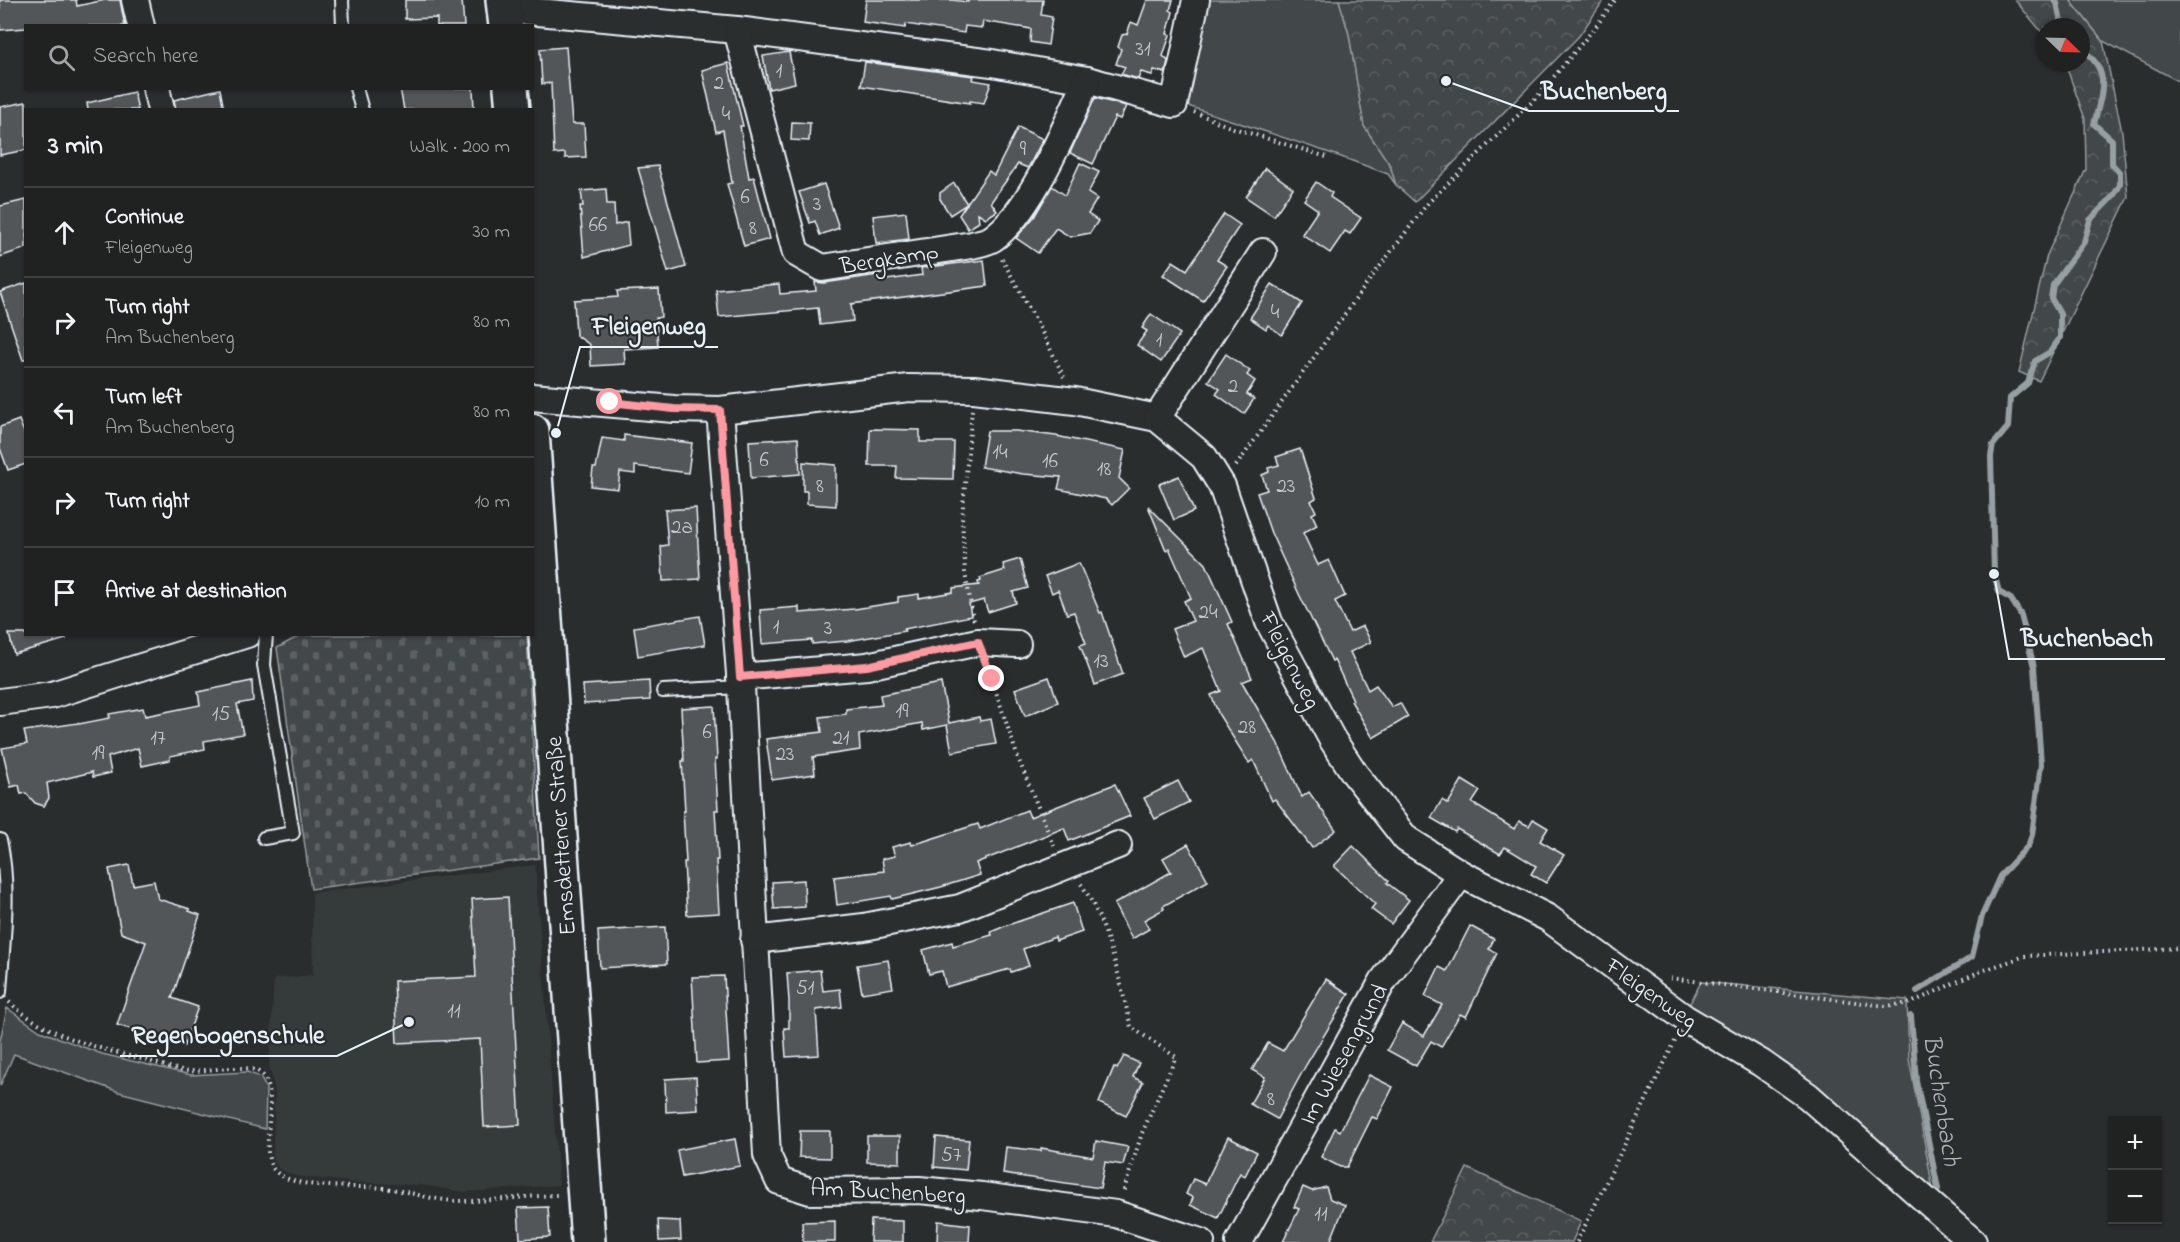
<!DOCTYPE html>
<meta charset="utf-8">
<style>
body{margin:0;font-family:"Indie Flower",sans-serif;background:#2d2f2f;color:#f1f3f6}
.controls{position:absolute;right:18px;bottom:18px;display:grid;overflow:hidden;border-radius:0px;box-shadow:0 2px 4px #0004}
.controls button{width:54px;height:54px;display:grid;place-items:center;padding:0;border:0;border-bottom:2px solid #3d3f40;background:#202222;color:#f1f3f6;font:30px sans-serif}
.compass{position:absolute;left:2036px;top:18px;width:54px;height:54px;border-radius:50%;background:#202222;box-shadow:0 2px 4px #0004;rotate:113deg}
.stop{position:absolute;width:18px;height:18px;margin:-14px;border:4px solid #ff9aa2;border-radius:50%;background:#fff}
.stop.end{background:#ff9aa2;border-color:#fff;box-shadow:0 2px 6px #0008}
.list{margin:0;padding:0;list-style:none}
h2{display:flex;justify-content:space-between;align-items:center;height:78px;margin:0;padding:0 24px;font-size:26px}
h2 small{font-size:20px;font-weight:400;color:#a2a4a5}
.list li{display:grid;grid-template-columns:39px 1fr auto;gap:18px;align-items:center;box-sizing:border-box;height:90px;padding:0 24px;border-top:2px solid #3d3f40}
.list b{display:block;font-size:22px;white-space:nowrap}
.list p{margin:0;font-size:20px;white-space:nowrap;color:#a2a4a5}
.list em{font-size:20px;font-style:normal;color:#a2a4a5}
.icon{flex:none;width:33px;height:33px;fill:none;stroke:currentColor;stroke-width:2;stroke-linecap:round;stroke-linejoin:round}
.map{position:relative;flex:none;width:2180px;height:1242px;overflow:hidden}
.search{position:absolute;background:#202222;box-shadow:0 2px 4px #0004;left:24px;top:24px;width:510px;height:66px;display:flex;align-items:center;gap:15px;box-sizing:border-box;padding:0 21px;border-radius:0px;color:#a2a4a5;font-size:22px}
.panel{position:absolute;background:#202222;box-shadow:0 2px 4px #0004;left:24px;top:108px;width:510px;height:528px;border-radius:0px}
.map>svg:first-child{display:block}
.built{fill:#363a3b}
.grass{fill:#424648;stroke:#959ca0;stroke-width:1.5}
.forest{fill:url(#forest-crowns);stroke:#959ca0;stroke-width:1.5}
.cemetery{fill:url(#cemetery-stones);stroke:#959ca0;stroke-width:1.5}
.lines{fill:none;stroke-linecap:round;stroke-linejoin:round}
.stream{stroke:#989fa3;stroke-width:6}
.building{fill:#535759;stroke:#e8f1f8;stroke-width:1.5}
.service-casing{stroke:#e8f1f8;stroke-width:16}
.minor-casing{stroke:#e8f1f8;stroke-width:30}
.secondary-casing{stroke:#e8f1f8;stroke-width:38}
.path{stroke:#e8f1f8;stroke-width:4;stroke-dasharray:1.5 4.5;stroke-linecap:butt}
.service{stroke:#2a2d2e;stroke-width:12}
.minor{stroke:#2a2d2e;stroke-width:26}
.secondary{stroke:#2a2d2e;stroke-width:33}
.route{stroke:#ff9aa2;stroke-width:8}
.labels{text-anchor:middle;stroke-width:4.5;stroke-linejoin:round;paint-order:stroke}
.number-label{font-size:21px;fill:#c3cad0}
.street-label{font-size:24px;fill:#e8f1f8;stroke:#2a2d2e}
.water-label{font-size:26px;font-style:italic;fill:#acb3b9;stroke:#2a2d2e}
.leader{fill:none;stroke:#e8f1f8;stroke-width:2}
.callout-dot{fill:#e8f1f8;stroke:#2a2d2e;stroke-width:2}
.callout-label{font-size:26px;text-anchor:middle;font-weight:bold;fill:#e8f1f8;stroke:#2a2d2e;stroke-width:4.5;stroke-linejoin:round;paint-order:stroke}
</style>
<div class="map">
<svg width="2180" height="1242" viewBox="0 0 2180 1242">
<defs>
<pattern id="forest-crowns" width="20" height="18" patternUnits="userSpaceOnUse" patternTransform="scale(1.5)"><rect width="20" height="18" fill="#424648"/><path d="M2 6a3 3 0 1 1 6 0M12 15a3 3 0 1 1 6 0" fill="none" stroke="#5d6163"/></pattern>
<pattern id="cemetery-stones" width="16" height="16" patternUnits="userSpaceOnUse" patternTransform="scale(1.5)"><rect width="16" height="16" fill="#424648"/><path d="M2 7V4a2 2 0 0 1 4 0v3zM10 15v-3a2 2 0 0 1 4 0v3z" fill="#5d6163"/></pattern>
</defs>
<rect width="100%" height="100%" fill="#2a2d2e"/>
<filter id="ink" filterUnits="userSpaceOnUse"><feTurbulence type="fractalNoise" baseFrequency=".0167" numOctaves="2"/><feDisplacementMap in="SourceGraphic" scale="12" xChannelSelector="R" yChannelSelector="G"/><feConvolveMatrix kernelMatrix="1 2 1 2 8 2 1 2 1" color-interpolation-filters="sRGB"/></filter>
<g filter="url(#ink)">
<polygon class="built" points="535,865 559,1185 465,1192 421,1185 352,1182 295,1176 279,1169 273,1158 275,1091 269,1065 274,979 313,975 312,893"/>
<g class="grass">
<polygon points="1205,0 1339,0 1349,34 1364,126 1390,165 1396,185 1388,174 1333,154 1185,105"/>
<polygon points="2070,0 2180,0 2180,82 2103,41"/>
<polygon points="1701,982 1907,1000 1909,1059 1933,1189 1805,1078 1685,1013"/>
<polygon points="7,1008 40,1031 102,1054 191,1075 247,1072 260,1077 266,1088 265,1129 119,1092 14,1054 0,1086 0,1041"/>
</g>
<g class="forest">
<polygon points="1339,0 1604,0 1579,36 1415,202 1396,185 1390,165 1364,126 1349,34"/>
<polygon points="2015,0 2070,0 2103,41 2122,132 2128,197 2039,381 2019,372 2047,255 2086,169 2085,119 2065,63 2081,63 2081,27 2045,27 2045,36"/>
<polygon points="1467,1168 1581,1221 1572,1242 1430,1242"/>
</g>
<polygon class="cemetery" points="301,635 527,635 539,858 311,889 277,648"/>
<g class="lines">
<g class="stream">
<polyline points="2054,0 2057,3 2062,27"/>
<path d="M1917,991L1972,957L1982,916L2000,876L2028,846L2032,835L2041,764L2034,667L2021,615L2011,599L1999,592L1994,574L1991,456L1993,445L2008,427L2010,398L2028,383L2035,361L2050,352L2060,338V314L2051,298L2053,285L2084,242L2090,220L2114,195L2120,185V173L2112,164V140L2094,124C2102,92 2112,70 2081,49"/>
<polyline points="1911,1016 1916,1080 1938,1189"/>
</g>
</g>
<g class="building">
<polygon points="0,0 76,0 77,6 105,0 120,0 125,26 26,26 26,28 0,30"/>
<polygon points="405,0 462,0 464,26 437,26 437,18 405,19"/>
<polygon points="866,0 952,0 968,2 968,0 1043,0 1041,15 1052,17 1048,45 1030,42 1031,29 983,21 982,28 965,26 964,33 906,24 905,28 863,22"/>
<polygon points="1147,0 1173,0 1170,10 1173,12 1167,34 1170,35 1163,56 1168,61 1165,73 1154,70 1152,75 1141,72 1138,79 1121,74 1125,67 1116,64 1121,49 1118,47 1122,35 1127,34 1131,22 1138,25"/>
<polygon points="566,47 572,124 584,124 586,157 565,158 565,153 554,154 551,83 542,84 540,49"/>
<polygon points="789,52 795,83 769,89 763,56"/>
<polygon points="865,62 974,76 973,80 991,83 984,103 970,101 970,103 861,86"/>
<polygon points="728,63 743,126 740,126 749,178 754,177 770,239 744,246 727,184 732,183 723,130 716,132 702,70"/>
<polygon points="400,88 473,88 474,110 404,110"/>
<polygon points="220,89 224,110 176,110 174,100"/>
<polygon points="134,92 138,110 88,110 87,103"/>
<polygon points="1095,98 1126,106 1120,119 1115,117 1093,164 1070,153"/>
<polygon points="26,102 26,150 0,155 0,107"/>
<polygon points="792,122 810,123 809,141 791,140"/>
<polygon points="1018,127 1043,139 1028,168 1018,164 991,202 997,211 986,218 978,213 979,222 968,229 959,215 989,171 994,175"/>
<polygon points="1080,163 1099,172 1088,193 1097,199 1088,214 1098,221 1090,233 1070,237 1056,228 1038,253 1016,238 1034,217 1052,186 1065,195"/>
<polygon points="658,166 686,267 668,272 638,168"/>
<polygon points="1265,168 1293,188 1274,216 1246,197"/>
<polygon points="1316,182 1332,193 1330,197 1361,218 1350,234 1345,231 1330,253 1302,234 1318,210 1304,200"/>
<polygon points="954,183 967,204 950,215 940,199 940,193"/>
<polygon points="824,184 839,228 820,235 815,221 810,223 799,192"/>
<polygon points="606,189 607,204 614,204 615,225 627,222 629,245 584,257 580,206 583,206 581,191"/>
<polygon points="26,200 26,248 0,257 0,206"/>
<polygon points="906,212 909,239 876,243 873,216"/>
<polygon points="1224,214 1240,225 1217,260 1227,266 1203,301 1163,275 1173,261 1187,270"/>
<polygon points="984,260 987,286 851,304 853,321 820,325 818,308 719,317 716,290 779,284 780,294 816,291 815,282 824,283 878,275 879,281 901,278 922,275 921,268"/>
<polygon points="26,283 26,360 23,360 0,292"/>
<polygon points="1272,284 1302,303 1282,335 1268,325 1266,329 1250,318"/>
<polygon points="659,289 661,317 656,318 658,347 624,349 625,364 591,366 590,345 576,335 574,300 618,297 617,291"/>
<polygon points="1151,314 1180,334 1161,362 1137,345 1147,331 1142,328"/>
<polygon points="1226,354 1250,371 1247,375 1255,381 1247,394 1254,399 1244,414 1216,394 1220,389 1208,381"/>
<polygon points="19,420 26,437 26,464 8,470 0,448 0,427"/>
<polygon points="870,429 920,430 920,442 954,442 953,479 896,478 897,466 869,466"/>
<polygon points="987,431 1016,431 1056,436 1125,450 1119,478 1129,488 1112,505 1106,499 1058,489 1061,477 1023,474 981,467"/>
<polygon points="624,435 692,443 688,473 635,466 635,474 620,472 618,489 591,486 593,468 596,468 602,438 624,441"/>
<polygon points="798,438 800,474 751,478 749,441"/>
<polygon points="1300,449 1316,498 1311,501 1316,512 1312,514 1317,525 1303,533 1318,565 1329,560 1345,596 1335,601 1350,632 1363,626 1371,642 1350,652 1368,690 1376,685 1392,707 1400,703 1408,717 1373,738 1351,701 1353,700 1334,660 1332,661 1299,594 1271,533 1257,493 1267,490 1262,475 1269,472 1268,468 1279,465 1276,457"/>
<polygon points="803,462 836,465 836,506 807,504 807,491 803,491"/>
<polygon points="1179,476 1194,511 1174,520 1159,484"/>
<polygon points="1148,506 1206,564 1232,622 1228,624 1252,678 1242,682 1277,742 1302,797 1309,792 1336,830 1312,848 1275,799 1272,801 1253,760 1249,763 1219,715 1211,695 1221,691 1203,648 1184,657 1172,629 1193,621 1184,601 1191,598 1169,548 1166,550"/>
<polygon points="696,508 700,579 663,581 661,546 668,545 665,510"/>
<polygon points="1020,559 1028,588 1013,592 1016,603 988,612 984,600 969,604 971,616 904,629 905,631 847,641 812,644 812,640 762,644 760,610 799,607 799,613 855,609 898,602 898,597 919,594 919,598 953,592 953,588 979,585 978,582 981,581 980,578 1005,570 1003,564"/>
<polygon points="1079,563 1100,613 1102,612 1123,674 1095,685 1080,645 1086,643 1074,612 1067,614 1058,590 1052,593 1045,576"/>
<polygon points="700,616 705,645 638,656 634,627"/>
<polygon points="9,634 65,634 66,639 14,654"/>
<polygon points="1049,677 1058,702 1025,716 1015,689"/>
<polygon points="252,681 253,701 237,704 243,734 204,741 205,749 170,756 170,760 142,766 138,748 108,757 111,773 93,777 92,772 47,783 49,798 44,806 35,803 26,793 21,794 19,785 11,787 2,748 27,744 24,731 78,723 79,724 110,718 109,714 143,708 145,716 200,705 198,692"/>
<polygon points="649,681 650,700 584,704 583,685"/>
<polygon points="941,683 949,723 979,717 980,721 991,719 996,744 952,752 947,725 923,730 922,723 859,735 860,750 813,757 815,774 772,780 766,739 822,732 820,717 846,714 846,709 882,705 880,695"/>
<polygon points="714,706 717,759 715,759 718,810 715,810 718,860 716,860 719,913 687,915 684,862 686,862 683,811 685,811 682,761 684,761 681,708"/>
<polygon points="1462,780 1480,791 1472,803 1514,829 1519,821 1529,826 1533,819 1548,828 1540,841 1564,855 1546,883 1531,874 1536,866 1505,847 1500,854 1457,829 1455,832 1431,818 1442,800 1448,804"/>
<polygon points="1178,781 1189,802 1155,819 1144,798"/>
<polygon points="1115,784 1130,816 1069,841 1064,828 976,863 980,875 941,887 892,899 891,896 837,905 834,877 884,871 882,859 895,856 892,847 911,842 912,845 978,824 980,829 1027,810 1030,817"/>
<polygon points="1188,844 1208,881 1163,906 1164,909 1144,920 1149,929 1132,939 1114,904 1171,872 1163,858"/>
<polygon points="1353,846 1389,881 1387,883 1409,900 1391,924 1371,909 1375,904 1334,866"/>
<polygon points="129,865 133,885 154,881 158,899 190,909 189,911 200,915 172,998 198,1007 184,1046 140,1030 140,1032 117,1025 146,942 121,933 109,869"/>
<polygon points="804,880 805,907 774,909 772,882"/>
<polygon points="508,897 520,1125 484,1127 480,1039 397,1043 394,981 476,977 472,899"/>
<polygon points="1073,903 1082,932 1056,941 1055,937 1023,949 1029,966 1011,972 1010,969 946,987 942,971 929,974 923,950 952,942 953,946 992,935 991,932 1005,926"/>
<polygon points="1470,926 1494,939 1489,949 1497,953 1466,1017 1460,1014 1441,1047 1431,1041 1416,1066 1387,1050 1402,1023 1424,1036 1442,1005 1425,996 1439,967 1447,971"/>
<polygon points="665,927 667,964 600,968 598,931"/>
<polygon points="888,960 893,988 862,993 857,965"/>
<polygon points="820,970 823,991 840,989 842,1007 816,1010 819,1055 786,1057 784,1028 789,1028 789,1001 787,973"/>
<polygon points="724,976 729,1061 697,1063 692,977"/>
<polygon points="1326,979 1349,994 1306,1065 1277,1119 1250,1104 1265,1077 1252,1070 1268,1043 1283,1051"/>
<polygon points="1124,1056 1139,1063 1133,1077 1143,1082 1126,1116 1099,1103 1114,1067 1117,1069"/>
<polygon points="1369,1075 1393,1087 1377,1119 1372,1117 1347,1167 1340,1167 1321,1157 1335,1128 1340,1131"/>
<polygon points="696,1077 698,1110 666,1112 665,1079"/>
<polygon points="800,1131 830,1131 830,1158 799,1157"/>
<polygon points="867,1136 900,1136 900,1163 867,1162"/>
<polygon points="936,1137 969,1140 966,1170 934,1167"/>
<polygon points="1228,1137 1257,1152 1245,1176 1240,1173 1218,1218 1190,1205 1193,1198 1186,1194 1193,1179 1205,1184"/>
<polygon points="735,1139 740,1166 682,1177 677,1150"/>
<polygon points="1096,1141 1128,1147 1123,1165 1105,1162 1100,1188 1003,1174 1006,1147 1041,1151 1041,1148 1093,1157"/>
<polygon points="1303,1187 1312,1191 1326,1187 1330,1199 1345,1205 1330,1242 1283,1242 1299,1209 1294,1207"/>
<polygon points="548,1207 550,1237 520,1239 518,1208"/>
<polygon points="658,1220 680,1221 681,1240 659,1241"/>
<polygon points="871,1220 903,1221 903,1242 870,1242"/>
<polygon points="835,1221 835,1242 803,1242 802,1222"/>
<polygon points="938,1221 970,1225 969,1242 937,1242"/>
</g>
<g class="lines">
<g class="service-casing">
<g id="service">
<polyline points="342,0 343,26"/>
<polyline points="356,88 362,110"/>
<polyline points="663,691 741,687"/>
<polyline points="264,838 293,833 264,665 266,634"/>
<path d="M0,840C11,888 3,943 0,992"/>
</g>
</g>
<g class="minor-casing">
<g id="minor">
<polyline points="135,0 141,26"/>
<polyline points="504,9 737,30 992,63 1087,80 1174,104 1196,0"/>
<path d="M737,30L796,253L822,268L972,245C978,243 988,242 993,238C1031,212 1068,122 1087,80"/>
<polyline points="156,88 161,110"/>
<polyline points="532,397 674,409 720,410 909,388 974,389 1075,401 1157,418 1204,457 1222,486 1269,622 1332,739 1355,774 1406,839 1461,874 1548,918 1686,1019 1761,1063 1808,1096 1973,1242"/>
<polyline points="720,410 741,687 767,1155 779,1181 810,1191 919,1190 982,1196 1116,1214 1201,1242"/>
<polyline points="1157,418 1263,252"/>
<polyline points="740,677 867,666 978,642 1017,644"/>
<polyline points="0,702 52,695 247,634"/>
<polyline points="754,940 864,927 960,908 1118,845"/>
<polyline points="1239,1242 1383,981 1461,874"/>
</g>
</g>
<g class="secondary-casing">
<g id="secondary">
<polyline points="503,0 506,26"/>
<polyline points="511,88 513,110"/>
<polyline points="532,431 588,1242"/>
</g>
</g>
<g class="path">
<polyline points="1194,112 1230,127 1330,158"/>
<polyline points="1002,259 1040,328 1064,377"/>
<polyline points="972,410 962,517 965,573 974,621"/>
<polyline points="1236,466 1368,282 1428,203 1537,97 1597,25 1615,0"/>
<polyline points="987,665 1018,758 1054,846"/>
<path d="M1081,884C1108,923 1120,981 1131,1027L1176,1057L1142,1133L1123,1193"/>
<polyline points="1670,978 1886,1006 1911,1003 1976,973 2025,956 2180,948"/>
<path d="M9,1002C47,1036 97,1048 146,1060C160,1064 175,1070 190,1071C206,1071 245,1064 257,1071C283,1084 260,1142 271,1165C283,1192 357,1185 383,1188C410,1191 436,1202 463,1201C495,1201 526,1196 558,1195"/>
<polyline points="1577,1242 1676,1039"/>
</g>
<use href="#service" class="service"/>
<use href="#minor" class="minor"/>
<use href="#secondary" class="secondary"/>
</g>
</g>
<g class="lines" filter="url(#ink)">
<polyline class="route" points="610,402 674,409 720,410 740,677 867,666 978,642 992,679"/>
</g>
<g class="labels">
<g class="number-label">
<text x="1143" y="55">31</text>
<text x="779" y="77">1</text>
<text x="719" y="89">2</text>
<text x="726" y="120">4</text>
<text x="1023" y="155">9</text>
<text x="745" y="203">6</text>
<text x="817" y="210">3</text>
<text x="598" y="231">66</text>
<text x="753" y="234">8</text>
<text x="1275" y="318">4</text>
<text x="1159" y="346">1</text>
<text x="1233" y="392">2</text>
<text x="1000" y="458">14</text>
<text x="764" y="466">6</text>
<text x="1050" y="467">16</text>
<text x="1104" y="475">18</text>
<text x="820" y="492">8</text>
<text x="1286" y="492">23</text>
<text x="682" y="533">2a</text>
<text x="1208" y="618">24</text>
<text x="776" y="633">1</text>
<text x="828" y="634">3</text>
<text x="1101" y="667">13</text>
<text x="902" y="717">19</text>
<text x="221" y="720">15</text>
<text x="1247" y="733">28</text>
<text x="707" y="738">6</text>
<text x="158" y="744">17</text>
<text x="841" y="744">21</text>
<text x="98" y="759">19</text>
<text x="785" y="760">23</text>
<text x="805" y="994">51</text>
<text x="454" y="1017">11</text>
<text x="1271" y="1105">8</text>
<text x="951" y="1161">57</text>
<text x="1321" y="1220">11</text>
</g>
<g class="street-label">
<text transform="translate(889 258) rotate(-9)" y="8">Bergkamp</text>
<text transform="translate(1291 660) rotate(63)" y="8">Fleigenweg</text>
<text transform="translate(560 836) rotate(-94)" y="8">Emsdettener Straße</text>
<text transform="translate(1652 993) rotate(35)" y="8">Fleigenweg</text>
<text transform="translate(1343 1054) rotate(-61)" y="8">Im Wiesengrund</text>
<text transform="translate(888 1191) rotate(3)" y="8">Am Buchenberg</text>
</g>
<g class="water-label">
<text transform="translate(1943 1100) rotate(81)" y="9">Buchenbach</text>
</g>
</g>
<path class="leader" d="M1446 81L1529 111H1679M556 433L580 347H718M1994 574L2009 659H2165M409 1022L337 1056H120"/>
<g class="callout-dot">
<circle cx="1446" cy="81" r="6"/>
<circle cx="556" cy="433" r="6"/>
<circle cx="1994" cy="574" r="6"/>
<circle cx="409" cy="1022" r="6"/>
</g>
<g class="callout-label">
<text x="1604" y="99">Buchenberg</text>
<text x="649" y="334">Fleigenweg</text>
<text x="2087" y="646">Buchenbach</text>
<text x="228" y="1043">Regenbogenschule</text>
</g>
</svg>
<div class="controls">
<button>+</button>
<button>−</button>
</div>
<svg class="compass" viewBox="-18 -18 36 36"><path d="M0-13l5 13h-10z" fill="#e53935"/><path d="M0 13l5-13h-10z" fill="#a2a4a5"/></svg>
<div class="stop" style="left:610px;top:402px"></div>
<div class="stop end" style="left:992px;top:679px"></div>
<div class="search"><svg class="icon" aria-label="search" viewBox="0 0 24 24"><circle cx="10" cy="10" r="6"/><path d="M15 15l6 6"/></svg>Search here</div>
<section class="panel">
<h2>3 min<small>Walk · 200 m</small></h2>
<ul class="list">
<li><svg class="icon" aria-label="ahead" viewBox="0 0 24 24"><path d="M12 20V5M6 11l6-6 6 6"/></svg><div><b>Continue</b><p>Fleigenweg</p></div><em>30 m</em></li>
<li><svg class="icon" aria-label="right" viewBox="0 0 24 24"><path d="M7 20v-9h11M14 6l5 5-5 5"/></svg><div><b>Turn right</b><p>Am Buchenberg</p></div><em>80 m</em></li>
<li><svg class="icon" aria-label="left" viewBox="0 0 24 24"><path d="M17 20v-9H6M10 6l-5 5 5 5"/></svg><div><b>Turn left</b><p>Am Buchenberg</p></div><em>80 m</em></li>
<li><svg class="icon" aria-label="right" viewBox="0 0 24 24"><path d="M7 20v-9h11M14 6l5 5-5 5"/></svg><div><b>Turn right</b></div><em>10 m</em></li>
<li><svg class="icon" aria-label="arrive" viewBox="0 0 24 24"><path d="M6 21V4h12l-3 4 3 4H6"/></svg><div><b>Arrive at destination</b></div></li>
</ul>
</section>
</div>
